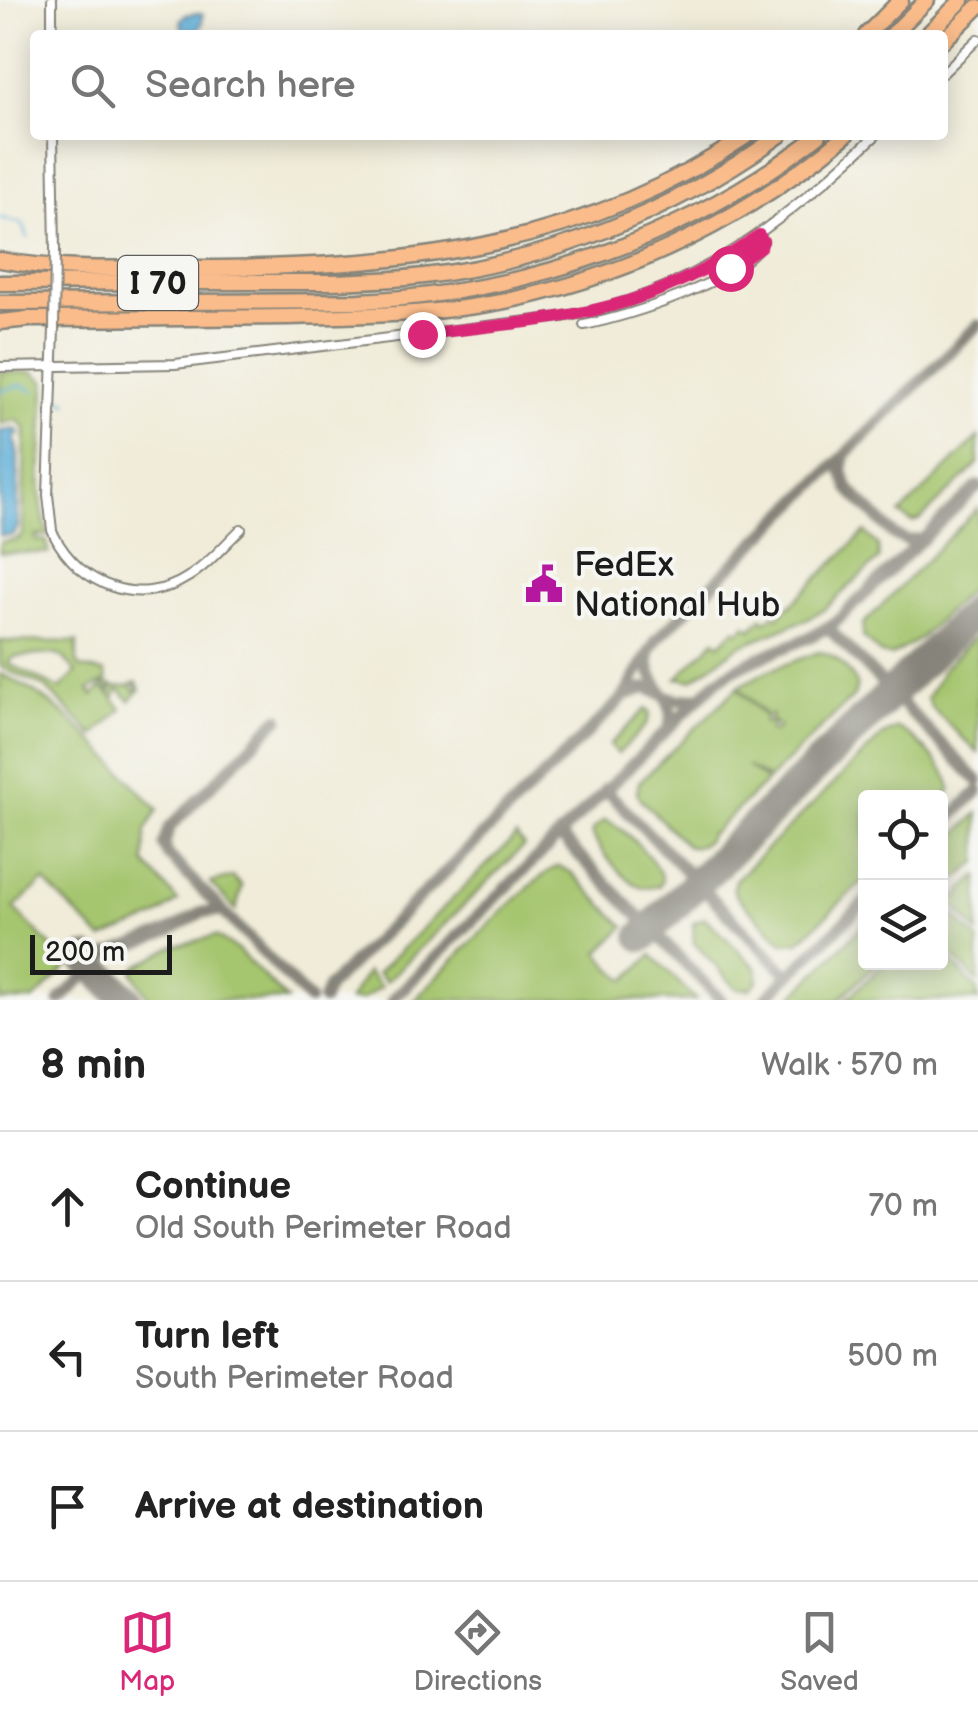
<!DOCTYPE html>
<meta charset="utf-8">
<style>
body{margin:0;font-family:"Balsamiq Sans",sans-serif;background:#f2f2f2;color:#222}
.controls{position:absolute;right:30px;bottom:30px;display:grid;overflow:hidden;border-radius:10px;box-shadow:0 5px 25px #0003}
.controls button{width:90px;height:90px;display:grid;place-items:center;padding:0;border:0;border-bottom:2px solid #e0e0e0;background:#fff;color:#222;font:50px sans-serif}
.scale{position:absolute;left:30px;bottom:25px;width:142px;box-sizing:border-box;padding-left:10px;border:5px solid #1c1c1c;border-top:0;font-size:28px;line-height:35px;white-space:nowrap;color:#1c1c1c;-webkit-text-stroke:8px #f6f6f2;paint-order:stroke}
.stop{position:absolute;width:30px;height:30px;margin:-22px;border:8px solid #db2777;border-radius:50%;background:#fff}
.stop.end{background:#db2777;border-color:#fff;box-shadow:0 2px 10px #0008}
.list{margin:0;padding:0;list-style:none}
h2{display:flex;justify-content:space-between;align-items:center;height:130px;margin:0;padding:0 40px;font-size:42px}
h2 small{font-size:32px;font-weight:400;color:#767676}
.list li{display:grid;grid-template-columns:65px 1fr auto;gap:30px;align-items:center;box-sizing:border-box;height:150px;padding:0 40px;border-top:2px solid #e0e0e0}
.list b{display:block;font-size:38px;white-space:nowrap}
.list p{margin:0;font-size:32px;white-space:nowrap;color:#767676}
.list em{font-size:32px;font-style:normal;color:#767676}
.icon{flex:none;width:55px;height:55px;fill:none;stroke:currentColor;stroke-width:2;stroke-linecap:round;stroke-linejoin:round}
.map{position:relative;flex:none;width:978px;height:1000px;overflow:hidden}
.search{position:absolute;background:#fff;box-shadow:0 5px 25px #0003;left:30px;right:30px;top:30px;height:110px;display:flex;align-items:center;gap:25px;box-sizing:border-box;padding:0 35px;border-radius:10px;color:#767676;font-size:38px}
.sheet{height:580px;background:#fff}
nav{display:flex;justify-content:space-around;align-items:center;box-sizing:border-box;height:140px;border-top:2px solid #e0e0e0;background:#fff;font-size:28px;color:#767676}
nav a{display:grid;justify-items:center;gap:5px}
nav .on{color:#db2777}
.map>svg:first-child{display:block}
.green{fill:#a5c56e;stroke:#607045;stroke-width:2.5;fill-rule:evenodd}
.water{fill:#5caed8;stroke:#3c657a;stroke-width:2.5}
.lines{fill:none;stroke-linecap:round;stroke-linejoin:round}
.stream{stroke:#5caed8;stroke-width:2.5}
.taxiway{stroke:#86847a;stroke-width:12}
.runway{stroke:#86847a;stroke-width:32}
.minor-casing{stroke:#86847a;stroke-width:12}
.highway-casing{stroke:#86847a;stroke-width:19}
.minor{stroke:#fff;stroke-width:8}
.highway{stroke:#fabc8b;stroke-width:14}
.minor-bridge-casing{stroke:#86847a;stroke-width:12;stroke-linecap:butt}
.minor-bridge{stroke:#fff;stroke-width:8}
.route{stroke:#db2777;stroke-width:12}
.labels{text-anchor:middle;stroke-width:8;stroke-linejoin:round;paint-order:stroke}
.shield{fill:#f6f6f2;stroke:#5d5d5c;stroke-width:2.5}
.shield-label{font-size:32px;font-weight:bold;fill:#1c1c1c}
.poi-label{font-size:35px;fill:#1c1c1c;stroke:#f6f6f2;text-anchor:start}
</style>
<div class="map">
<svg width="978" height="1000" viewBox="0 0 978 1000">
<rect width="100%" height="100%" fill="#f6f6f2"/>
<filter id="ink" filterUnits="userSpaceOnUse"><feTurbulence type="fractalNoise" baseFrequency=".01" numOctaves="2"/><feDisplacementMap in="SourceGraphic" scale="20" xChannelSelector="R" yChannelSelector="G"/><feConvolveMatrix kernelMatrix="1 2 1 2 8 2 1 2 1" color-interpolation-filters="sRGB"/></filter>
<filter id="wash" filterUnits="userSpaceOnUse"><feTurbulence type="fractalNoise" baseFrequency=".0048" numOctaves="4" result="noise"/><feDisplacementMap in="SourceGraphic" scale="40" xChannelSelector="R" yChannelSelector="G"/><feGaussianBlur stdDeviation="2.25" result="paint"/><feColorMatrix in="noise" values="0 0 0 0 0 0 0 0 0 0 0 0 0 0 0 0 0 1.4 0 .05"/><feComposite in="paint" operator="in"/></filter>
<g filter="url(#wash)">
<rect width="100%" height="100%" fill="#f0ecd9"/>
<g class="green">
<path d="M0,372H33L45,382C45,430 32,492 49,535L36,536V540L47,541L49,553H0V542L17,540L23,534L25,428L17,420L0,424Z"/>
<polygon points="978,437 978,464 921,519 912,522 900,514"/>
<polygon points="978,508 978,581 918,640 891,656 881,654 863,637 863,624"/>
<polygon points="865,532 878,545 879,559 824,610 802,621 739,646 692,680 677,678 715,640 720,644 735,629 739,632 746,625 751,629 762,618 766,621 774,614 778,617"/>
<polygon points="978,634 978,753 931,707 927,698 944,668"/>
<path d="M0,641L77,642V662L81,668L105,672L107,680L89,690L93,696L101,687L105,691L108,689L103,685L106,683L113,686L107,692L112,697L110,691L114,687L131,685L135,691L138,687L133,683L137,682L140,690L130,701L120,690L117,691L114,699L122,709L94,736L45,687L0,667ZM53,654L63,657L76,673L60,689L8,663L13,657Z"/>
<path d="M819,652C835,653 850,671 857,685L854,696L769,779L747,766L767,781L713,833H710C710,843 696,849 686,845L640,799L637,792L639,782L737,688L765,717L764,723L769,721L773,725L769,730L774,732L779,727L770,719L772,715H766L738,687L767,671Z"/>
<path d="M0,674C64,700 111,761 158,810L146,830L145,863L178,901L157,917L102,939L44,881L14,908L69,965L34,1000H0Z"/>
<polygon points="646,709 650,713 647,724 618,754 609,745"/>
<path d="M897,728C913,734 953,773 950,790L941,802L940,798H866L865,879L799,942L783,943L736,896L733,888L735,880L883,735Z"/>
<polygon points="978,813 978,862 958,878 952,878 954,881 947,885 951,889 943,897 941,894 941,850"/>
<path d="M604,820C620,823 660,863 662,880L659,886C653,887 649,889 642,887C627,884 592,844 592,830Z"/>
<polygon points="516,836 524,846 386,982 377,973"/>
<path d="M559,866L572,873L625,927L599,952L611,968L626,980L652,955L696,1000H414C438,977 536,872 559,866Z"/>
<polygon points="978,875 978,933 950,901 955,894 960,898 962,891"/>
<polygon points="233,877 242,886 236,910 210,883"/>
<polygon points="941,908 947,908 978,940 978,982 941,944"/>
<polygon points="705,918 757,968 758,981 750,989 736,988 694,943 693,923"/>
<polygon points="865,923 866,962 877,963 839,1000 789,1000"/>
<polygon points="216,936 239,951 287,1000 150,1000 133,973 136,967 174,946"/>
<polygon points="941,951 976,988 978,1000 846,1000 885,963 940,962"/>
<polygon points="367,972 381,987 362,1000 349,1000"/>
</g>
<g class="water">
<polygon points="198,13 203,14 202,25 193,35 183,34 181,20 185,15"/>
<polygon points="13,429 18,431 18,435 14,436 18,455 18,526 14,535 0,536 0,431"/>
</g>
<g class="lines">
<g class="stream">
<polyline points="0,218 23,224 28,238"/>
<polyline points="0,391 21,385 34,391"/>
<polyline points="59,399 68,403"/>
</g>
<g class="taxiway">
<polyline points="845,457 842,471 849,489 894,535 908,541 924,539"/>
<polyline points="828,628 978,781"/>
<path d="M649,655C645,685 679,695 669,727"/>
<polyline points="625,696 645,688 678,700 699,697"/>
<polyline points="279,718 170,827 164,845 169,856 309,1000"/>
<polyline points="605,789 789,976"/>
<polyline points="940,828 978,791"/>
<polyline points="559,835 721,1000"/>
<polyline points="60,1000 107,955 168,932 202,912 221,912"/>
<polyline points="323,1000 328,987 623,698 657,639 978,325"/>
<path d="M392,1000L717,681C757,652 799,648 837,621L978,486"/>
<polyline points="764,1000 866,901"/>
</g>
<g class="runway">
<polyline points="643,936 978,608"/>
<polyline points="86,959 127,1000"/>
</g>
</g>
</g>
<g filter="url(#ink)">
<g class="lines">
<g class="minor-casing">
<g id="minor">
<polyline points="52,35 52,0"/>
<polyline points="943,73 978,39"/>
<polyline points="53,135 55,250"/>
<path d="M584,325C630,316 739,282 763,241L759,235"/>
<path d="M0,367L175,364L561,317C689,298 784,221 876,135"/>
<polyline points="52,530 48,495 54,329"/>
<path d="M54,535C79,585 139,609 188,577C208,565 224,545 241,529"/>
</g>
</g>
<g class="highway-casing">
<g id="highway">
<polyline points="866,35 901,0"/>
<polyline points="892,35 927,0"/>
<polyline points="927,35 962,0"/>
<polyline points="943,41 978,7"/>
<path d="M0,260C65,272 131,268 197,268C399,267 575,252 748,135"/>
<path d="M0,283C83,282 167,282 250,282C308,282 366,283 424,276C552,261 676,210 780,135"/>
<path d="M0,303L359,301C525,294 688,238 819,135"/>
<path d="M0,322L29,319C115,319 202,318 288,317C365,316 440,315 515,299C637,273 751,215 846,135"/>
</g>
</g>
<use href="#minor" class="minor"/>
<use href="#highway" class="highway"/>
<g class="minor-bridge-casing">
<polyline id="minor-bridge" points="54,329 55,250"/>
</g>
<use href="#minor-bridge" class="minor-bridge"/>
</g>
</g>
<g class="lines" filter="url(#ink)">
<path class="route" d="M422,334C553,319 647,316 759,235L763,241L761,246L730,268"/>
</g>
<defs>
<g id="civic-bare" transform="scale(3)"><path d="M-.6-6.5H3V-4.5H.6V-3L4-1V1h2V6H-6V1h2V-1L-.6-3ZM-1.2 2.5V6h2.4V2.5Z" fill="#b5179e" stroke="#f6f6f2" stroke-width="2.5" paint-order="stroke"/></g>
</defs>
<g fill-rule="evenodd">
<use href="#civic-bare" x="544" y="584"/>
</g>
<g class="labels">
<rect class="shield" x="118" y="256" width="80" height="54" rx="8"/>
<g class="shield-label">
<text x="158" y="294">I 70</text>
</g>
<g class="poi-label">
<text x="574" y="576">FedEx<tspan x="574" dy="40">National Hub</tspan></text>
</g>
</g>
</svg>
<div class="controls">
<button><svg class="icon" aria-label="locate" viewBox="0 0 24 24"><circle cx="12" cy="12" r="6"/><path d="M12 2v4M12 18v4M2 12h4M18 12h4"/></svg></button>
<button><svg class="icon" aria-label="layers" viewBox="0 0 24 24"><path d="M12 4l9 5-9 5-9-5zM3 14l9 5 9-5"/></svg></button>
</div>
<div class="scale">200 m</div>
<div class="stop" style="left:730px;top:268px"></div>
<div class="stop end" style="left:422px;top:334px"></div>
<div class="search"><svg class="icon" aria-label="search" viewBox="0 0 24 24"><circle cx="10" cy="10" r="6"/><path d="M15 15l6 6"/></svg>Search here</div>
</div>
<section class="sheet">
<h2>8 min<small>Walk · 570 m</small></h2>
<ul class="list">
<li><svg class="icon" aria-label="ahead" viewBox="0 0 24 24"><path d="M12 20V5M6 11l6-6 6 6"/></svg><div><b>Continue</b><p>Old South Perimeter Road</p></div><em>70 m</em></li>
<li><svg class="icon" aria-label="left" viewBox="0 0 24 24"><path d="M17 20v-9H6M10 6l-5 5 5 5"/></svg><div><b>Turn left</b><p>South Perimeter Road</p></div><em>500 m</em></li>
<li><svg class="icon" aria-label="arrive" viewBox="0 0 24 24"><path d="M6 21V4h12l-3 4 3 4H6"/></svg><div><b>Arrive at destination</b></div></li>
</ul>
</section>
<nav>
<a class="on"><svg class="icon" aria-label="map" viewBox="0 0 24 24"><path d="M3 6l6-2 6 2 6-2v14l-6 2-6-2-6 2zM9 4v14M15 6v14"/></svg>Map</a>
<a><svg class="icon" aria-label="directions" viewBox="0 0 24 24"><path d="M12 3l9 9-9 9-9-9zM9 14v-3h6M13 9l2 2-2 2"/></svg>Directions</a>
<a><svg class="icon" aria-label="saved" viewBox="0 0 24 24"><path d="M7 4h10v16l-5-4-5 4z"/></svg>Saved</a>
</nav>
